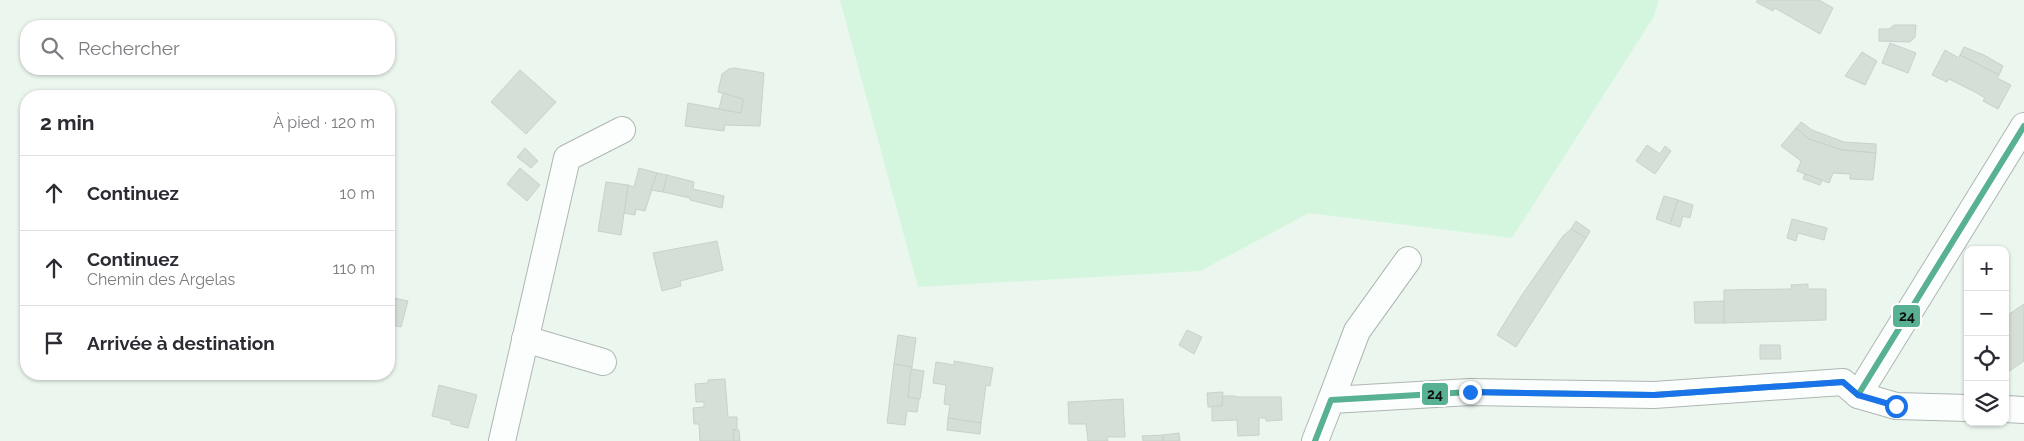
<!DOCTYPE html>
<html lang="fr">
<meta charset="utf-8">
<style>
body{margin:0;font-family:Raleway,sans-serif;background:#f7f7f7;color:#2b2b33}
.controls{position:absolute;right:15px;bottom:15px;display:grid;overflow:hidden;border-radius:10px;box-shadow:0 1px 4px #0004}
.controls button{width:45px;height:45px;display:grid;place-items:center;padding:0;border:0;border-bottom:1px solid #e1e1e2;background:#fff;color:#2b2b33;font:25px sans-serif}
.stop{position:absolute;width:15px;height:15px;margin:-11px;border:4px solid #1a73e8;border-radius:50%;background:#fff}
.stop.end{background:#1a73e8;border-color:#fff;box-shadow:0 1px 5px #0008}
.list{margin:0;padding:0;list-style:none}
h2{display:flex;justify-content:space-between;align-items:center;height:65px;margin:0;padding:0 20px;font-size:21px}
h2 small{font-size:16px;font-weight:400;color:#7c7c81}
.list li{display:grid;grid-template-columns:32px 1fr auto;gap:15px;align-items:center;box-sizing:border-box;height:75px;padding:0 20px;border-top:1px solid #e1e1e2}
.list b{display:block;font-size:19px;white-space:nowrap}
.list p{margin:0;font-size:16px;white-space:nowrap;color:#7c7c81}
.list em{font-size:16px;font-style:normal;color:#7c7c81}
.icon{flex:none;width:28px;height:28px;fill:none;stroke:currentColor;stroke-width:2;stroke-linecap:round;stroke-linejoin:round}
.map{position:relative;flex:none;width:2024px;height:441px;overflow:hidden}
.search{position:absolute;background:#fff;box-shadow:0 1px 4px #0004;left:20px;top:20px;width:375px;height:55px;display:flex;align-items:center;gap:12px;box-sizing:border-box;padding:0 18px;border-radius:20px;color:#7c7c81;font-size:19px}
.panel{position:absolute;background:#fff;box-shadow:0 1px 4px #0004;left:20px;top:90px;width:375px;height:290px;border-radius:20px}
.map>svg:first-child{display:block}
.green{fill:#d4f6de}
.building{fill:#d6ded8;stroke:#c8d1cb}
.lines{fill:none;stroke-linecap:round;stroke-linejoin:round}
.minor-casing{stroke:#aeb7b1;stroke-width:28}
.minor{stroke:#fcfefd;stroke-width:26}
.bus-1-casing{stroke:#fff;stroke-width:10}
.bus-1{stroke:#58b192;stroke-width:6}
.route{stroke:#1a73e8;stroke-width:6}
.line-badge{stroke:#fff;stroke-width:2}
.pale-badge-label{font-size:14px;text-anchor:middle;font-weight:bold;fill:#111}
</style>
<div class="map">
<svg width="2024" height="441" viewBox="0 0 2024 441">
<rect width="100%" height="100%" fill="#ebf6ef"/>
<polygon class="green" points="840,0 1659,0 1653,18 1512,238 1309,213 1200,271 918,287"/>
<g class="building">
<polygon points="1758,0 1819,0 1833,8 1820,34 1775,8 1773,11 1756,2"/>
<polygon points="1894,25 1916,25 1915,37 1910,42 1879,41 1879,29 1889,29"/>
<polygon points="1890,43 1916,53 1908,73 1882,63"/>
<polygon points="1964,47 1984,55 2003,66 1999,75 1960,55"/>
<polygon points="1945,50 1959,58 1960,55 1999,75 1997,78 2011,85 1998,109 1983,101 1985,98 1975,92 1949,79 1947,82 1932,75"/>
<polygon points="1862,52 1877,61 1865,85 1845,76"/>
<polygon points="735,68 764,73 760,126 725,125 724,131 685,126 688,103 741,113 743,99 718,92 722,74 729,69"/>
<polygon points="520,70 556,102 526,134 491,102"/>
<polygon points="723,93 743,99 741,113 719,109"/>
<polygon points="1801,122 1812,130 1844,142 1876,144 1876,153 1842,150 1809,139 1796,128"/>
<polygon points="1796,128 1809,139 1842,150 1876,153 1873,180 1850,179 1850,174 1833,173 1829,183 1797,171 1801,161 1781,146"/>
<polygon points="1647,145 1660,154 1665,146 1671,151 1655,174 1636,161"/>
<polygon points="525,148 538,161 531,168 517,157"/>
<polygon points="520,168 540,185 527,201 507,184"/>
<polygon points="639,168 657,173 645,211 636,209 635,215 624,213 628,185 634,187"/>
<polygon points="657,173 667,175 663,192 651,190"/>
<polygon points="1805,174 1822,180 1820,185 1803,179"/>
<polygon points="667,175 694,182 693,189 724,196 722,208 690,200 690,198 663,192"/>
<polygon points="606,182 628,185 621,235 598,231"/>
<polygon points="1664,196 1678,200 1670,224 1656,219"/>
<polygon points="1678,200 1693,205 1690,218 1683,216 1680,227 1670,224"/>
<polygon points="1792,219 1827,228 1824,240 1798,233 1796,241 1787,238"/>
<polygon points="1576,221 1590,231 1586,238 1571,229"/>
<polygon points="1571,229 1586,238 1516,347 1497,335 1522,295 1563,236"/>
<polygon points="717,241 723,270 680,281 681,286 662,291 653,253"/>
<polygon points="1808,284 1808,289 1826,289 1826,320 1724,323 1724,290 1792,289 1791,285"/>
<polygon points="389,297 408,301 401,327 389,324"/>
<polygon points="1724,301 1724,323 1695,323 1694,302"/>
<polygon points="2024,304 2024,361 2005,374 2005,317"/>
<polygon points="1187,330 1202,337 1194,354 1179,345"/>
<polygon points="898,335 916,338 912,367 894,364"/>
<polygon points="1760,345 1780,345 1781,359 1760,359"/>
<polygon points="954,361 993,368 990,386 986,385 981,423 948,418 950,405 944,404 946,385 933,383 936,362 954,365"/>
<polygon points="894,364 912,367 908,397 919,399 917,412 907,411 905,425 887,423"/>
<polygon points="911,369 924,371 920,399 908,397"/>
<polygon points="725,379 728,417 737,417 737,429 733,430 734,441 700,441 699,424 694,424 693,408 704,407 704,402 696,402 695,384 708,383 708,380"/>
<polygon points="439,385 477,395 468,428 451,424 451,421 432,416"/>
<polygon points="1223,392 1222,406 1208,407 1207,393"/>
<polygon points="1223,396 1236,396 1236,397 1281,397 1282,420 1266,421 1266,418 1259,418 1259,435 1238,436 1237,420 1212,421 1212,406 1222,406"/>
<polygon points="1123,399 1125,437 1107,437 1108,441 1088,441 1086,424 1069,424 1068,402"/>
<polygon points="948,418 981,423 980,434 947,430"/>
<polygon points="733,430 739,430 740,441 734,441"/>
<polygon points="1179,433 1180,441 1163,441 1163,435"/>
<polygon points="1163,435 1163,441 1143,441 1142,436"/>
</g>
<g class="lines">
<g class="minor-casing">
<g id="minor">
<polyline points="525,339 603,362"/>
<polyline points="1858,395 1896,406 1968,408"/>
<polyline points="1331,400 1357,331 1408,260"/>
<polyline points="2005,409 2024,410"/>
<polyline points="502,441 567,158 622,130"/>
<polyline points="1315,441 1331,400 1470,392 1654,395 1843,382 1858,395 2024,126"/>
</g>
</g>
<use href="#minor" class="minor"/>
<g class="bus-1-casing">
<polyline id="bus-1" points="1315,441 1331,400 1470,392 1654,395 1843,382 1858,395 2024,126"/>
</g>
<use href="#bus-1" class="bus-1"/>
</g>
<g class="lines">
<polyline class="route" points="1470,392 1654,395 1843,382 1858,395 1896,406"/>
</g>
<g class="line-badge">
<rect x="1892" y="304" width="29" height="24" rx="5" fill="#58b192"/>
<rect x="1421" y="382" width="28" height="24" rx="5" fill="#58b192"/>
</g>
<g class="pale-badge-label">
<text x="1907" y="321">24</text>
<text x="1435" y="399">24</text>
</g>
</svg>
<div class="controls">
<button>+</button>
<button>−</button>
<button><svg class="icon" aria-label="locate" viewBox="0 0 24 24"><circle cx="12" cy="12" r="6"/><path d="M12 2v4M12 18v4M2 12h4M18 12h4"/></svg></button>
<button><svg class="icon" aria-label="layers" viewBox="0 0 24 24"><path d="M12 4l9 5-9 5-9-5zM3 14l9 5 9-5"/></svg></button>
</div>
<div class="stop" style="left:1896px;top:406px"></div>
<div class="stop end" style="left:1470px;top:392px"></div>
<div class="search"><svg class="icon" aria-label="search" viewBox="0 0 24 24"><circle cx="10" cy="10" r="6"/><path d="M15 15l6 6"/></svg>Rechercher</div>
<section class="panel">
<h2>2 min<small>À pied · 120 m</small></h2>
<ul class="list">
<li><svg class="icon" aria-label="ahead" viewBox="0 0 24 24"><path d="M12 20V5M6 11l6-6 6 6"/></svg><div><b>Continuez</b></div><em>10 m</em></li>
<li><svg class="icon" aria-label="ahead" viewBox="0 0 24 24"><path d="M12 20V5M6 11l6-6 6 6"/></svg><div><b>Continuez</b><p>Chemin des Argelas</p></div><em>110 m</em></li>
<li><svg class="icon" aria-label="arrive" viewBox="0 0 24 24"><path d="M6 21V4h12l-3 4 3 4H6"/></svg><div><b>Arrivée à destination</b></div></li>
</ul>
</section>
</div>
